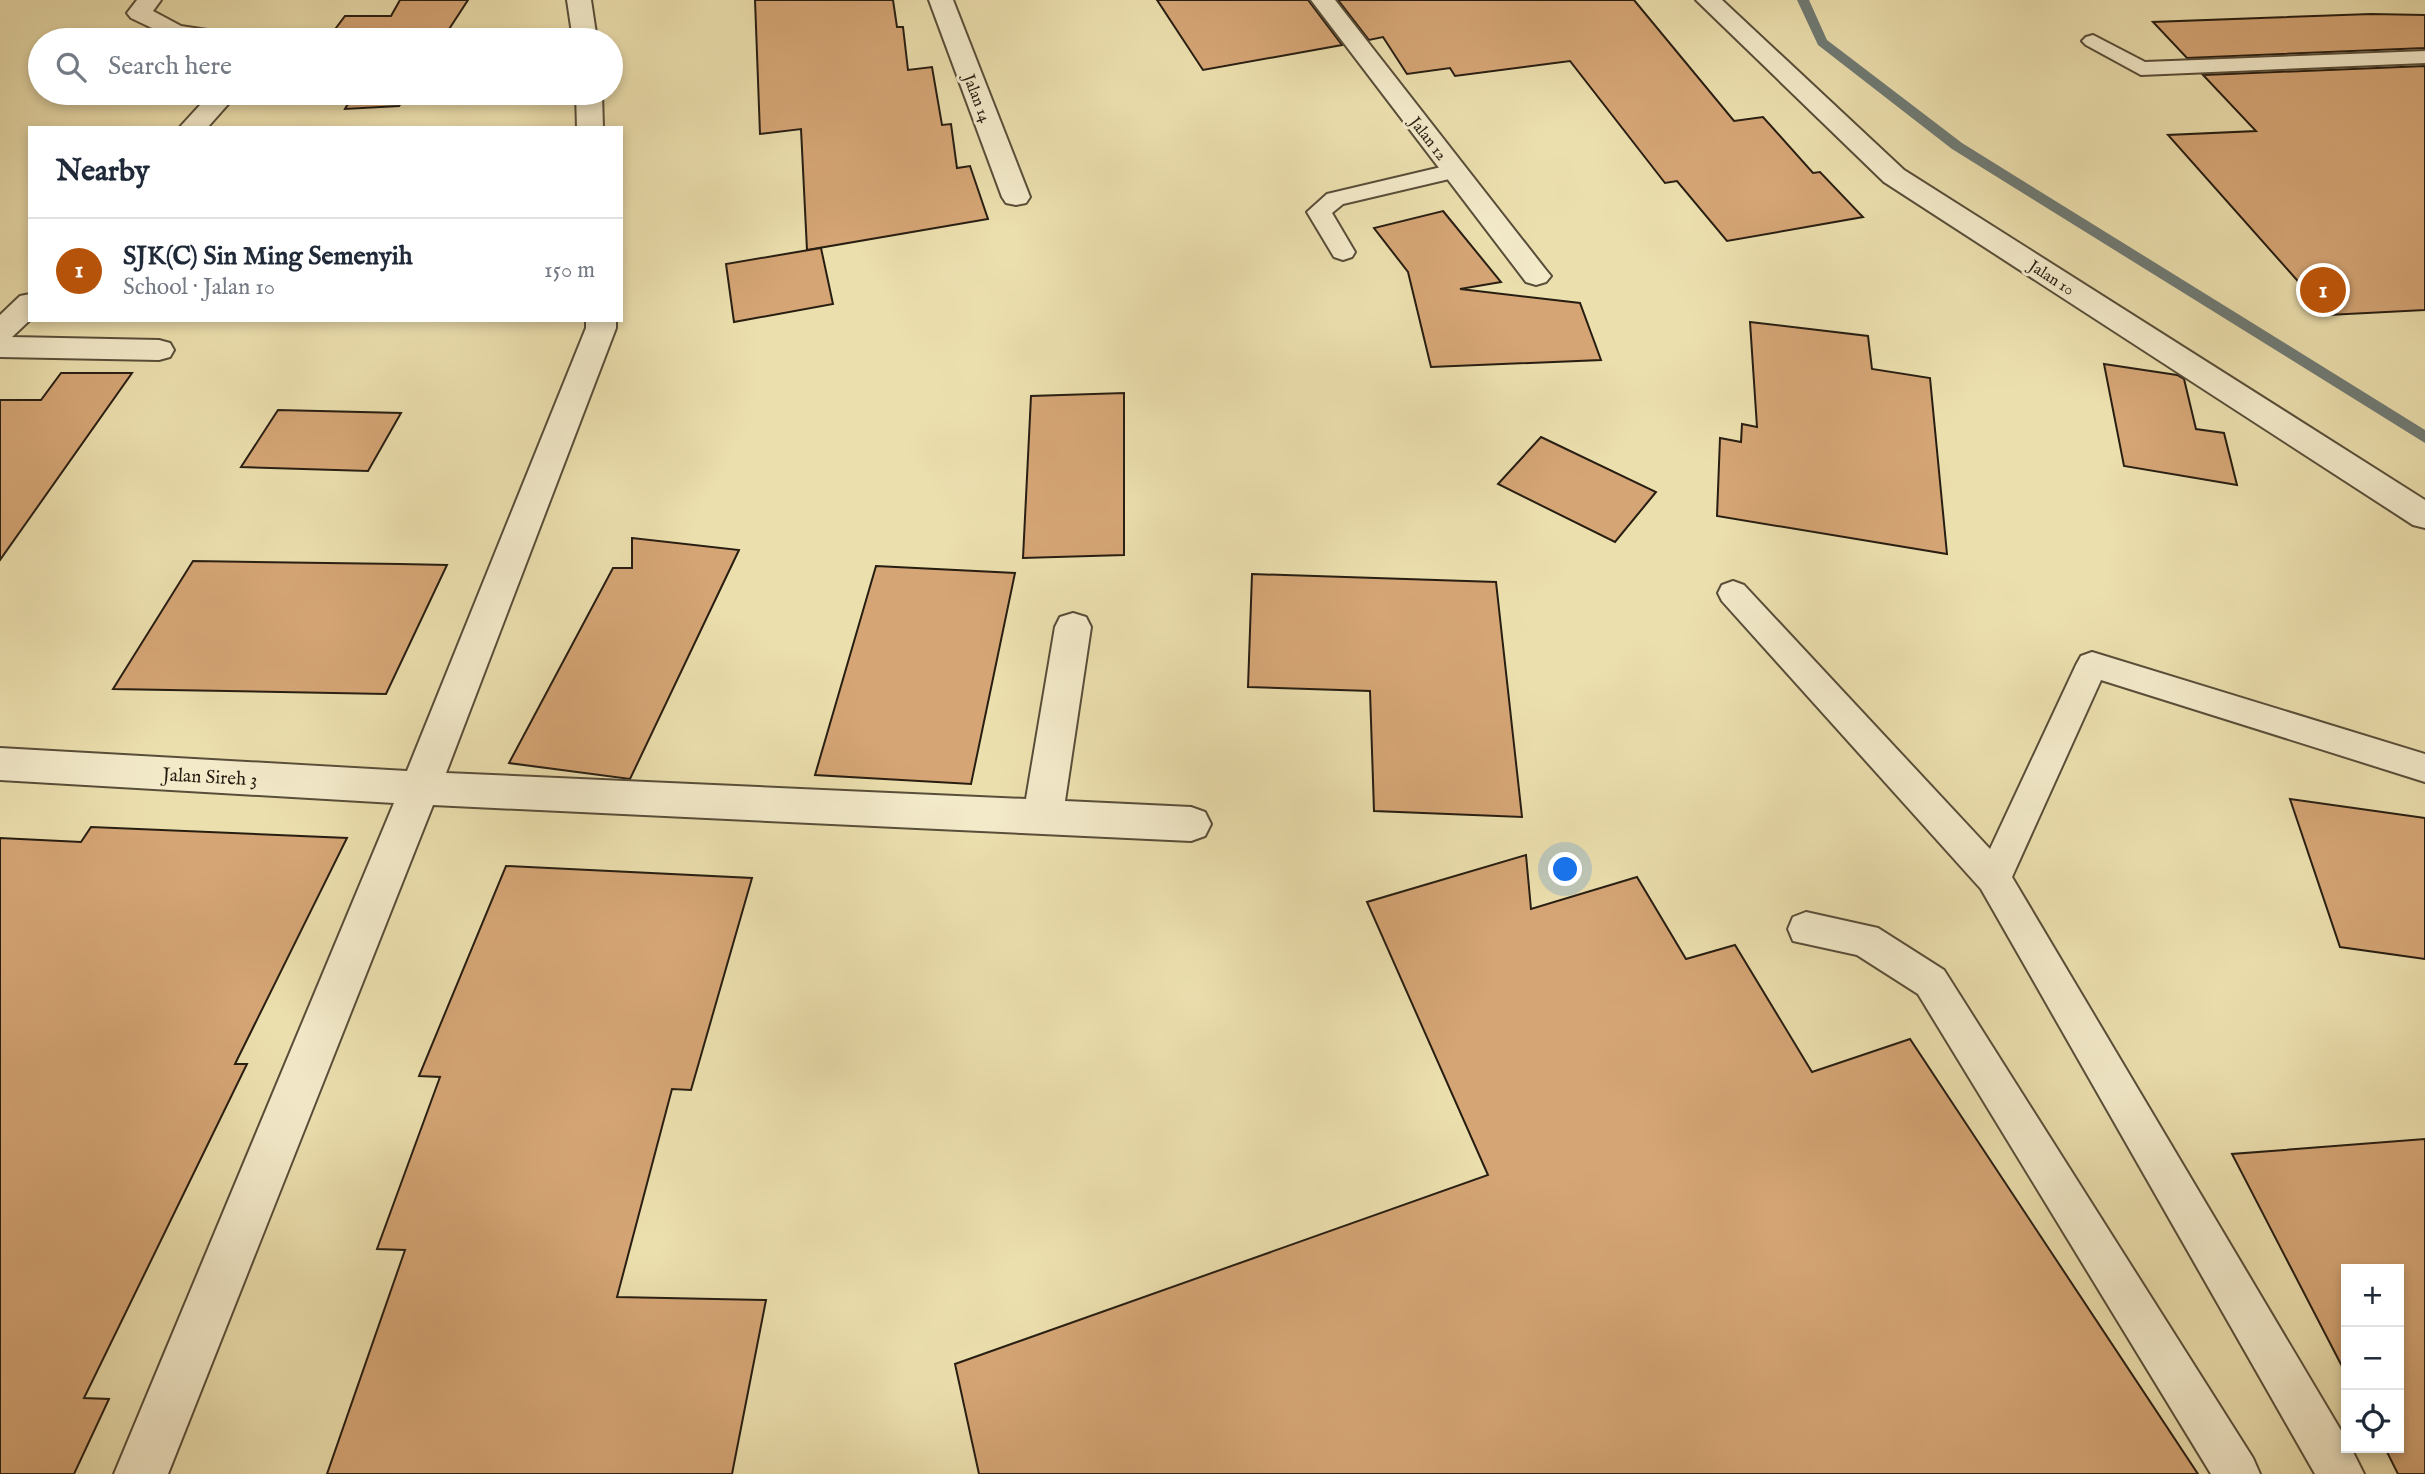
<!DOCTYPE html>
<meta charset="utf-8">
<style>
body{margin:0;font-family:"IM FELL English",serif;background:#f2f2f3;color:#1f2937}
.controls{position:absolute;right:21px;bottom:21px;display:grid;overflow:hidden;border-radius:0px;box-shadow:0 4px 10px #0003}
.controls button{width:63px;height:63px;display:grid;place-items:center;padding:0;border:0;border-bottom:2px solid #e0e1e3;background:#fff;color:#1f2937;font:35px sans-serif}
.you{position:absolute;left:1566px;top:870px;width:24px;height:24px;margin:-18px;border:5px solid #fff;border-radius:50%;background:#1a73e8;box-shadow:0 0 0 10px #1a73e833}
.badge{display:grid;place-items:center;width:46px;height:46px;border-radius:50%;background:#b45309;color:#fff;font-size:23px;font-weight:700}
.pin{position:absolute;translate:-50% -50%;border:4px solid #fff;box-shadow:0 2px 7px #0006}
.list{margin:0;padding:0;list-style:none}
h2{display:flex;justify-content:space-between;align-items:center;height:91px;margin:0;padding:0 28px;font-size:30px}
h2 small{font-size:23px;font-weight:400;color:#747a83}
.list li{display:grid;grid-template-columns:46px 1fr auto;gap:21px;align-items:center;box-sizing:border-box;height:105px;padding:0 28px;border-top:2px solid #e0e1e3}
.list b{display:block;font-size:26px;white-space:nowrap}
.list p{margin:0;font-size:23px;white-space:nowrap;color:#747a83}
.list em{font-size:23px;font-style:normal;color:#747a83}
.icon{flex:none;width:38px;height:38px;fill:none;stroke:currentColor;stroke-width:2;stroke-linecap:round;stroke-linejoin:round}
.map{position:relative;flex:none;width:2425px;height:1474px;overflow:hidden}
.search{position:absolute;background:#fff;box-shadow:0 4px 10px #0003;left:28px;top:28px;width:595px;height:77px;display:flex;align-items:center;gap:18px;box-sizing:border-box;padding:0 24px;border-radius:38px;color:#747a83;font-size:26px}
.panel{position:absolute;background:#fff;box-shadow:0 4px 10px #0003;left:28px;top:126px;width:595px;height:196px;border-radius:0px}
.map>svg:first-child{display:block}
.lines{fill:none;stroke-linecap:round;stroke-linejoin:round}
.stream{fill:#6f7b75;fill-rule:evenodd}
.building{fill:#d5a575;stroke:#271e12;stroke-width:2}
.service-casing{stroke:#584e39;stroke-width:4}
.minor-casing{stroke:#584e39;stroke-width:4}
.service{fill:#f3eaca;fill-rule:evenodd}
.minor{fill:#f3eaca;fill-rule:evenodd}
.labels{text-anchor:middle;stroke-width:6;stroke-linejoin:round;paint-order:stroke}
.far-street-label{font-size:16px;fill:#271e12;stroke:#f3eaca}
.street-label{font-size:19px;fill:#271e12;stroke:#f3eaca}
</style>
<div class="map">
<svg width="2425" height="1474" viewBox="0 0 2425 1474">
<rect width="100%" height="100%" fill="#ecdfae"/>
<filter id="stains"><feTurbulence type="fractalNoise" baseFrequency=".00286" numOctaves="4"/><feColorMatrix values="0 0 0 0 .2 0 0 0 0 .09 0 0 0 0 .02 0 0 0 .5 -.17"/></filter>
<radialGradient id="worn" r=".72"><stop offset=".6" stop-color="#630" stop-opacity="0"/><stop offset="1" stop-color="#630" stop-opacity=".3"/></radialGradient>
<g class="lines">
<polygon class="stream" points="1797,0 1809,0 1827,40 1962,143 2425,430 2425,443 1952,149 1818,45"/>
</g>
<g class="building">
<polygon points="400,0 468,0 442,40 327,40 345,16 391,16"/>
<polygon points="755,0 893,0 897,27 903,27 908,70 932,67 942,125 951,124 957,168 970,166 988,219 807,250 801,129 760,134"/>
<polygon points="1157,0 1308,0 1342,45 1203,70"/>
<polygon points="1338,0 1634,0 1734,121 1763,117 1813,173 1820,172 1863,217 1727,241 1677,181 1665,183 1570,61 1455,76 1450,68 1407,74 1383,37 1369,40"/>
<polygon points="2371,14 2425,15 2425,48 2187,58 2153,22"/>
<polygon points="2425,66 2425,310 2328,315 2168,135 2256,131 2203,75"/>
<polygon points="354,93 408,93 399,106 345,109"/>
<polygon points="1443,211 1501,282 1460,289 1580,303 1601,360 1431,367 1408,272 1374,228"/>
<polygon points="821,248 833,304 734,322 726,264"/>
<polygon points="1750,322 1868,336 1872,369 1930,378 1947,554 1717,516 1720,438 1741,442 1742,424 1757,427"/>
<polygon points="2104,364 2177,375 2184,379 2196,429 2224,433 2237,485 2124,466"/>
<polygon points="61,373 132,373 0,560 0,400 41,400"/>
<polygon points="1124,393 1124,555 1023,558 1031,396"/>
<polygon points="278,410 401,413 368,471 241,467"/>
<polygon points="1541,437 1656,492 1615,542 1498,484"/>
<polygon points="632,538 739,550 630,779 509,763 613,568 632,568"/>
<polygon points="193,561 400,564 447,565 386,694 113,689"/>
<polygon points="876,566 1015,573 971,784 815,775"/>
<polygon points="1252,574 1496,582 1522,817 1374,811 1370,691 1248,687"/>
<polygon points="2290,799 2425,818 2425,959 2340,947"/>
<polygon points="91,827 347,838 235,1064 247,1064 84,1398 109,1399 74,1474 0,1474 0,838 81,842"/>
<polygon points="1526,855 1531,909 1637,877 1686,959 1735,945 1812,1072 1910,1039 2198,1474 979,1474 955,1364 1488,1175 1367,902"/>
<polygon points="506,866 752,878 691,1090 672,1089 617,1297 766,1300 732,1474 327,1474 405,1250 377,1249 440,1077 419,1076"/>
<polygon points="2425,1139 2425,1474 2398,1474 2385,1448 2399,1448 2399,1269 2346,1269 2346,1374 2232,1154"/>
</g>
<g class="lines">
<g class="service-casing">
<g id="service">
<polygon points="2093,35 2145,62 2425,51 2425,63 2141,75 2086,45 2082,41 2086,37"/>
<polygon points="1454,164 1462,166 1466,171 1462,176 1343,204 1332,213 1355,252 1352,257 1343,260 1334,257 1307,212 1327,194"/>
<polygon points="1733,581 1744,585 1990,849 2076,665 2081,656 2092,652 2425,754 2425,782 2101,680 2012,877 2346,1439 2346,1448 2351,1448 2364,1474 2315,1474 1981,889 1722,601 1718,593 1722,585"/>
<polygon points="1806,912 1878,928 1944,970 2253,1458 2260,1474 2211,1474 1918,994 1857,955 1793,941 1788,929 1793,917"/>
</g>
</g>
<g class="minor-casing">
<g id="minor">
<polygon points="137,0 161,0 153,11 181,26 240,35 243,40 175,39 131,18 127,13"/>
<polygon points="567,0 591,0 597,40 573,40"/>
<polygon points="929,0 953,0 1030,197 1026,203 1016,205 1006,203 1002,197"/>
<polygon points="1311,0 1335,0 1546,270 1551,276 1546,282 1536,285 1526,282"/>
<polygon points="1696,0 1722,0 1904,170 2425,500 2425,528 2413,525 1884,182"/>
<polygon points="211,93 238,93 207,128 179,128"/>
<polygon points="576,93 602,93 603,128 577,128"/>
<polygon points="30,294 30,320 12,337 159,340 170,343 174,350 170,357 159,360 0,357 0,315 20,296"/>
<polygon points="586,320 616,320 616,328 446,773 1026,799 1055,627 1060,617 1073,613 1086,617 1091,627 1065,801 1191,807 1205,812 1211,824 1205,836 1191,841 433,805 168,1474 114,1474 394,803 0,780 0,748 407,771 586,328"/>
</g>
</g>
<use href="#service" class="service"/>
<use href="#minor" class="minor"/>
</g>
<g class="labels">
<g class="far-street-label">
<text transform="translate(978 98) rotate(69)" y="6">Jalan 14</text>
<text transform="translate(1429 138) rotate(52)" y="6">Jalan 12</text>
<text transform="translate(2052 277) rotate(33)" y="6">Jalan 10</text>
</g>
<g class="street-label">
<text transform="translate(210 776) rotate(3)" y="7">Jalan Sireh 3</text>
</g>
</g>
<rect width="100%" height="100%" filter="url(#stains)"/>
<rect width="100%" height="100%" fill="url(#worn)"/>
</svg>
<div class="controls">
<button>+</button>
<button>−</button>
<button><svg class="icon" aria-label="locate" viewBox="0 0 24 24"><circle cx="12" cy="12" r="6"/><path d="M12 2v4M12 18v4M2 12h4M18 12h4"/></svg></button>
</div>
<div class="you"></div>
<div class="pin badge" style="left:2323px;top:290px">1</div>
<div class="search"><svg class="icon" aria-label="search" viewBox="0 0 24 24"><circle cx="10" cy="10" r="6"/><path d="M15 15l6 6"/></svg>Search here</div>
<section class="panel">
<h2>Nearby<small></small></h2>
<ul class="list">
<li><span class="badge">1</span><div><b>SJK(C) Sin Ming Semenyih</b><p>School · Jalan 10</p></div><em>150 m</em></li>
</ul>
</section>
</div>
